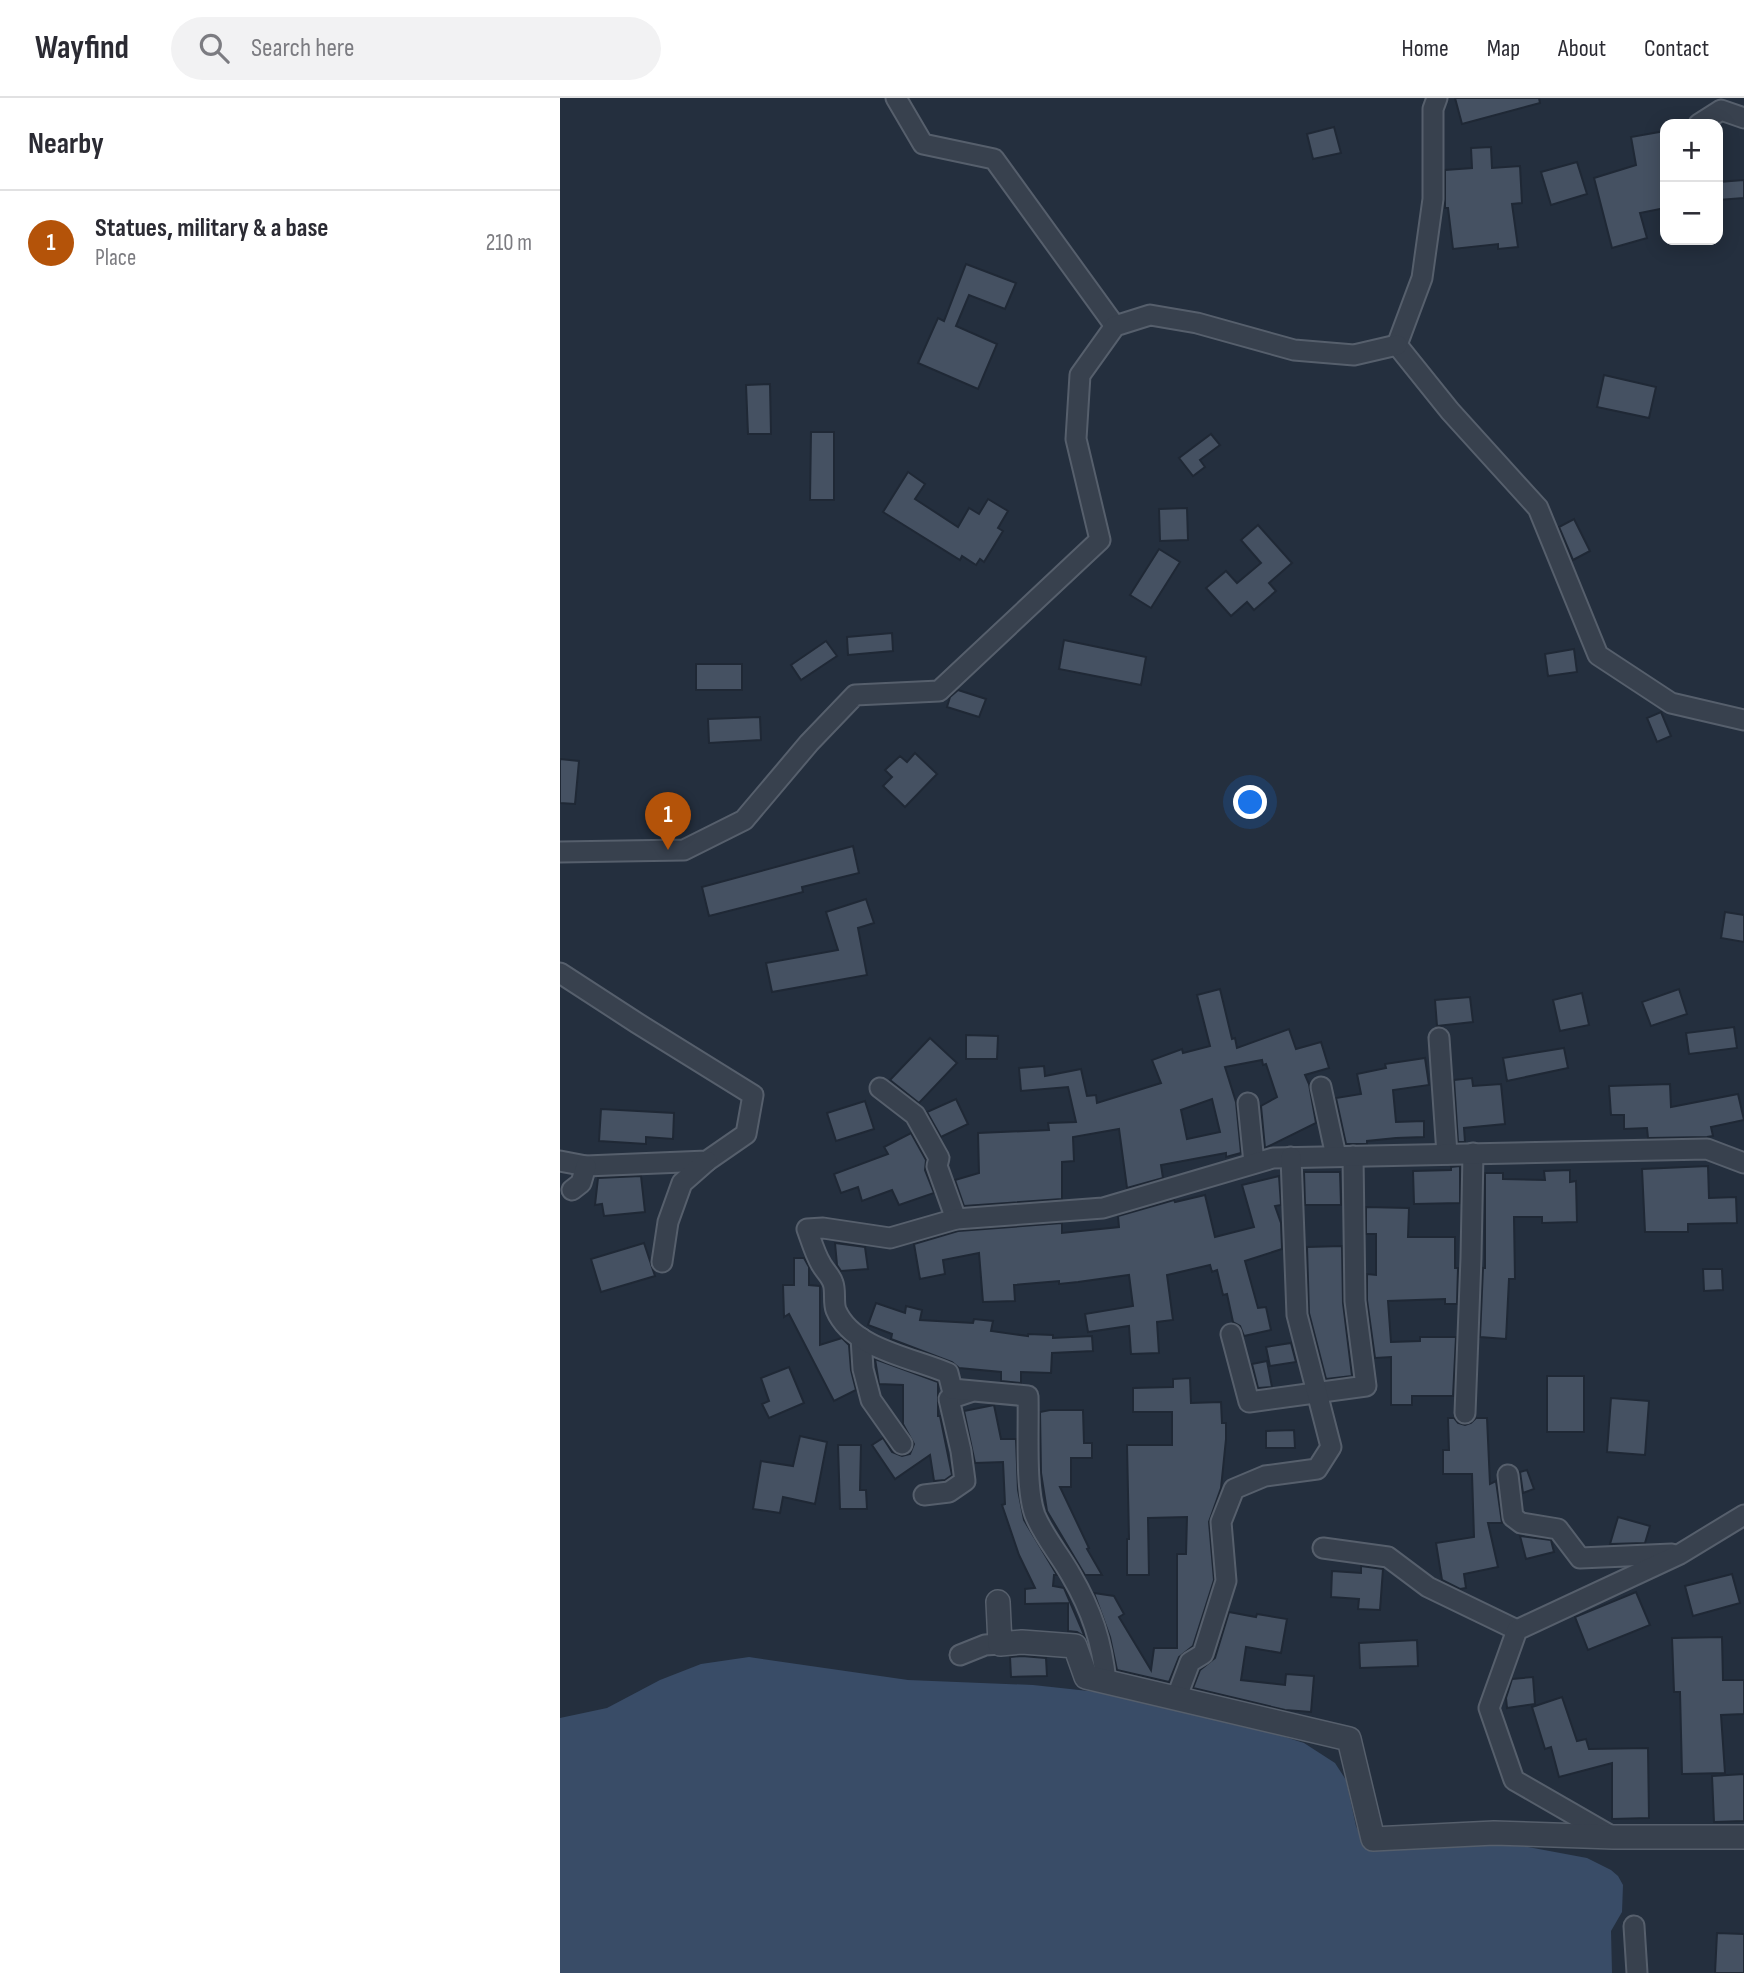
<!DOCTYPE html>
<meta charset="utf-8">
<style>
body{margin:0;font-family:"Sofia Sans Condensed",sans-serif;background:#f2f2f3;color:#2b2b33}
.controls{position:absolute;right:21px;top:21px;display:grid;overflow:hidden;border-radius:14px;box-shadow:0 4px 18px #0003}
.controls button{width:63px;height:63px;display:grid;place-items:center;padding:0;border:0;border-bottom:2px solid #e1e1e2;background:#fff;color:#2b2b33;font:35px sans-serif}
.you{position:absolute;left:691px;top:705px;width:24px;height:24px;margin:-18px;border:5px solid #fff;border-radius:50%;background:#1a73e8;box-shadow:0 0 0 10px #1a73e833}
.badge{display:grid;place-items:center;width:46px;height:46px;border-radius:50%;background:#b45309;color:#fff;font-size:23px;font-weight:700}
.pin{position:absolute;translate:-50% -58px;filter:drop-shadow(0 2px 4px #0008)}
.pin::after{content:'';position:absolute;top:37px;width:24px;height:21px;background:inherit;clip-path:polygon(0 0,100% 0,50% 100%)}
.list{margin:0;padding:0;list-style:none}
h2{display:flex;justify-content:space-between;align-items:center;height:91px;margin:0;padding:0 28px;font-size:30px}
h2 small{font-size:23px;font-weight:400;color:#7c7c81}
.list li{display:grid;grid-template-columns:46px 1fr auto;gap:21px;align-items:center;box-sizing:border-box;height:105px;padding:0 28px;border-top:2px solid #e1e1e2}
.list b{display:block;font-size:26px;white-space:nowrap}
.list p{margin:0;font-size:23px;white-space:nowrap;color:#7c7c81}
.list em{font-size:23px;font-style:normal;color:#7c7c81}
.icon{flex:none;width:38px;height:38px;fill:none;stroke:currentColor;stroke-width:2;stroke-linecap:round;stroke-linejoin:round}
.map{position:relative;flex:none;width:1184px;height:1875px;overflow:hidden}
header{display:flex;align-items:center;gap:42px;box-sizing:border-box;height:98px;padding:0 35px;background:#fff;border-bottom:2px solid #e1e1e2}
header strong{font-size:33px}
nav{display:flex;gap:38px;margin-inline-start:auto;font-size:24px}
.search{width:490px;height:63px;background:#f2f2f3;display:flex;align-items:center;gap:18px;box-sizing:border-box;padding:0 24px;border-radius:38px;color:#7c7c81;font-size:26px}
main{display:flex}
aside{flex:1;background:#fff}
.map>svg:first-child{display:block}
.water{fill:#394c67}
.building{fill:#455162;stroke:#1f2835;stroke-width:2;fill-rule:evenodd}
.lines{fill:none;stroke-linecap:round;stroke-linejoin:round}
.minor-casing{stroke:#565f6c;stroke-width:23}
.tertiary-casing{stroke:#565f6c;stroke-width:26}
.minor{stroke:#38414e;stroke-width:19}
.tertiary{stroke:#38414e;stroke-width:23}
</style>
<header>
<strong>Wayfind</strong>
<div class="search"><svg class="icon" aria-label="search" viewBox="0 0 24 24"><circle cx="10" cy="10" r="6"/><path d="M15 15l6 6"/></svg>Search here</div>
<nav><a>Home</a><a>Map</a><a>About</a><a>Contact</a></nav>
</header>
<main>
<aside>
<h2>Nearby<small></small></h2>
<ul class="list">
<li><span class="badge">1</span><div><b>Statues, military &amp; a base</b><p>Place</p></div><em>210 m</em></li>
</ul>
</aside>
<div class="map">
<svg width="1184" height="1875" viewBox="0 0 1184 1875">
<rect width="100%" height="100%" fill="#242f3e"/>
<polygon class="water" points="189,1559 348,1582 473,1587 556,1596 690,1628 744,1645 775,1665 786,1682 796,1728 804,1746 946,1745 1027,1760 1051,1772 1058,1778 1063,1787 1062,1814 1051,1833 1052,1875 0,1875 0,1620 47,1610 100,1582 141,1566"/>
<g class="building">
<polygon points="895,0 979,0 980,5 902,26"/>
<polygon points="774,29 781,55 753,61 747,36"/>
<polygon points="1105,33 1105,110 1080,115 1087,140 1052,150 1034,80 1076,67 1071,39"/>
<polygon points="931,49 932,70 960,68 962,105 952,106 958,149 938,151 938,146 893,151 888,110 885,110 885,72 912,70 911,50"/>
<polygon points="1017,64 1027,96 991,107 981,74"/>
<polygon points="1184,82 1184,100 1158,102 1158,84"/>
<polygon points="406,166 456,185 445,211 409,197 396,228 437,246 418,291 358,265 378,220 384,223"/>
<polygon points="1044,277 1096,289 1089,320 1037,309"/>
<polygon points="210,286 211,336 188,336 186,287"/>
<polygon points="251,334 274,334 274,402 250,402"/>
<polygon points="651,336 660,347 640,362 645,369 633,378 619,360"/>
<polygon points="348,374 365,386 355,401 398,429 409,410 419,416 428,401 448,413 438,430 443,433 424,464 420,461 416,467 402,458 400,462 323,414"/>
<polygon points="627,410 628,442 600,443 599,411"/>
<polygon points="1014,421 1030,453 1013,462 999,429"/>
<polygon points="698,427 732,465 709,485 716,493 694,512 687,504 671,518 646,490 666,473 677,485 701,465 681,442"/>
<polygon points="599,451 620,464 591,510 570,497"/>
<polygon points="332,535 333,553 288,557 287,539"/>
<polygon points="504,542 586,559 581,587 499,571"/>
<polygon points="266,543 277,558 241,582 231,567"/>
<polygon points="1014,551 1017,574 988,578 985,556"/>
<rect x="136" y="566" width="46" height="26"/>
<polygon points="398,592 426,601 419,619 387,609 390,599"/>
<polygon points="1101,614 1111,638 1097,644 1087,620"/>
<polygon points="200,619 201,642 149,645 148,621"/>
<polygon points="355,655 377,676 345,709 323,688 332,679 325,672 340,658 347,664"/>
<polygon points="0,661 19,663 15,706 0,705"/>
<polygon points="293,748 299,775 242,789 243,794 149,818 142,789"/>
<polygon points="306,801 314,825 298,830 307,877 212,894 206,865 278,852 266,814"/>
<polygon points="1165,814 1184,817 1184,844 1161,840"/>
<path d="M660,891L672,941L675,940L677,950L729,931L736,951L761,944L769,970L745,977L749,986L756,1025L705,1050L701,1008L717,999L706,966L703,967L702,962L665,969L676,1004L681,1055L666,1059V1055L601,1067L603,1080L567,1090L559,1031L513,1039L514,1063L502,1064V1101L404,1108L395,1082L419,1075L418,1035L489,1032L488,1025L516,1024L508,989L461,993L459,970L484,968L485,978L521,971L527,998L536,997L537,1005L601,985L592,962L622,951L623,955L650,948L637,897ZM652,1001L660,1034L627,1041L621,1012Z"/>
<polygon points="1119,891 1127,916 1091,928 1082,904"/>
<polygon points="1022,895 1029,927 1000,933 993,902"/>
<polygon points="910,899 913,924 877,928 875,902"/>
<polygon points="1174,929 1177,950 1129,956 1126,935"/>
<polygon points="406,937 438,938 437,961 406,961"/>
<polygon points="370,940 397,965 359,1005 330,982"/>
<polygon points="1004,950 1008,970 947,983 943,960"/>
<polygon points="865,960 869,987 833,992 836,1024 864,1023 864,1039 836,1040 807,1043 807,1046 786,1046 776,1000 801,996 797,976 826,970 825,966"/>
<polygon points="912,980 913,988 941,986 945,1026 904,1030 905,1044 898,1044 894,982"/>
<polygon points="1110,986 1111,1009 1178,996 1184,1022 1151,1029 1153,1038 1147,1039 1088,1040 1087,1030 1064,1031 1064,1017 1051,1017 1049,988"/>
<polygon points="396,1001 408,1026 381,1039 367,1014"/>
<polygon points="305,1003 314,1031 276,1043 267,1015"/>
<polygon points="41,1011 114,1015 113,1041 86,1039 86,1046 39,1043"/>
<polygon points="351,1035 366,1062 365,1072 374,1095 339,1107 332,1092 302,1103 298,1089 281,1095 274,1076 328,1056 324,1049"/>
<polygon points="900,1068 900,1105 854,1106 853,1073 891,1072 891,1069"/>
<polygon points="1148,1068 1149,1100 1176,1099 1177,1125 1128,1126 1128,1134 1085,1134 1082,1071"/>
<polygon points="1010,1072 1010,1084 1016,1083 1017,1124 982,1125 982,1119 954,1119 955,1181 949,1181 946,1241 920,1239 923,1170 925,1170 925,1075 943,1075 943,1081 985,1082 984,1073"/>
<polygon points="744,1074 780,1074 781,1107 745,1107"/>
<polygon points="81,1078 85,1114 44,1118 42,1106 35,1107 38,1080"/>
<polygon points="719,1078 721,1107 715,1108 721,1125 722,1151 685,1163 698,1210 706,1209 711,1232 684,1238 680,1228 673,1224 667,1196 663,1197 657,1172 652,1174 650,1167 607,1177 613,1222 597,1224 599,1255 571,1256 569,1228 528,1234 525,1216 573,1208 569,1177 518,1184 499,1186 499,1183 454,1187 455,1203 423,1204 419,1155 383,1162 385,1176 360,1181 354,1146 398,1133 502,1125 502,1135 559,1129 558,1118 614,1102 615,1104 645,1097 655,1139 694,1129 682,1087"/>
<polygon points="806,1109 849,1110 848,1139 895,1139 895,1170 898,1170 897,1206 885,1206 885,1201 828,1203 831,1244 860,1243 860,1239 896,1239 893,1298 852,1298 852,1307 831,1307 831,1259 815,1260 807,1202 807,1176 816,1177 816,1136 806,1136"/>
<polygon points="84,1145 95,1178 41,1194 31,1161"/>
<polygon points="275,1145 305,1149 308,1171 281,1173 277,1167"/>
<polygon points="782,1148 783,1205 792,1278 766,1281 749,1215 747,1149"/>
<polygon points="234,1160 244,1160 249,1169 249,1187 260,1188 260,1247 282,1240 289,1247 291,1272 296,1292 274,1303 229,1216 224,1219 223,1187 234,1187"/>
<polygon points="1143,1171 1162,1171 1163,1192 1144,1193"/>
<polygon points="316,1205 345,1215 346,1208 362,1212 360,1222 413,1225 414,1221 433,1223 431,1233 468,1238 468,1236 493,1237 493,1240 532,1238 533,1253 492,1255 491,1275 461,1274 461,1285 441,1283 441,1274 399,1270 392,1264 331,1241 332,1236 308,1227"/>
<polygon points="731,1245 736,1264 710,1268 706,1249"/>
<polygon points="315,1261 378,1284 378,1318 380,1318 392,1377 385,1382 374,1383 370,1357 335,1381 312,1347 323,1340 332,1354 342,1358 350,1356 354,1346 343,1326 343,1287 319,1286"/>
<polygon points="707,1263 712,1289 698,1290 692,1266"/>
<polygon points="229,1269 244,1305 209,1320 202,1306 209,1303 201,1280"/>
<rect x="987" y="1278" width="37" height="56"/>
<polygon points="630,1280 631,1305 661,1304 662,1325 666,1325 666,1341 661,1390 649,1424 654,1482 633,1548 619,1559 609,1584 557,1572 550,1539 534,1495 554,1498 564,1516 559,1519 591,1572 594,1550 617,1550 617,1456 626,1456 627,1419 588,1420 589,1477 567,1477 567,1441 569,1441 567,1347 612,1347 612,1314 573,1314 573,1290 613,1289 613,1281"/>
<polygon points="1051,1300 1089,1303 1085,1357 1047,1354"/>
<polygon points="434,1307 441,1341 456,1341 458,1392 464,1422 497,1477 494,1477 493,1488 504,1490 525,1539 517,1534 508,1533 508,1505 465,1506 465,1491 475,1490 459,1457 442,1407 445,1406 443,1364 415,1365 404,1313"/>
<polygon points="490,1312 523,1312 524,1345 532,1345 532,1360 511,1360 511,1389 500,1389 529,1450 527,1451 542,1477 525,1477 487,1413 481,1375 480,1314"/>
<polygon points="888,1320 894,1320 898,1325 905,1327 911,1325 916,1320 927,1320 930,1386 936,1383 942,1425 928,1425 938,1469 904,1476 906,1490 900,1491 882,1482 876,1445 914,1439 912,1376 883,1376 883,1352 889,1352"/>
<polygon points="734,1332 735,1350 706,1350 706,1333"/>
<polygon points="240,1338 267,1344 255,1406 223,1399 220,1415 193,1411 201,1363 233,1368"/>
<polygon points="278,1347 301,1347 300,1392 306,1392 307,1411 280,1411"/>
<polygon points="967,1372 974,1391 963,1395 960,1374"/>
<polygon points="1058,1419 1090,1428 1085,1445 1050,1446"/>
<polygon points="960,1438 991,1442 994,1454 966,1461"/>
<polygon points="801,1468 823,1471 820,1512 798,1511 799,1501 771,1499 772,1473 801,1475"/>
<polygon points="1172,1476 1180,1505 1133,1518 1125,1488"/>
<polygon points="1076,1494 1090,1527 1028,1552 1015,1519"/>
<polygon points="669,1514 696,1519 697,1516 727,1521 721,1555 686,1549 681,1582 725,1587 726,1576 754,1578 751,1614 725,1612 633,1590 640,1572 655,1560"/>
<polygon points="1162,1539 1163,1582 1184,1582 1184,1616 1161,1617 1165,1675 1122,1676 1120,1594 1114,1594 1112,1540"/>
<polygon points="857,1542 858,1568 800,1570 799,1545"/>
<polygon points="462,1558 486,1560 487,1578 451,1579 450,1559"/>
<polygon points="973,1579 975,1606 947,1610 946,1600 952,1581"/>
<polygon points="1002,1599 1017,1643 1026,1641 1029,1651 1088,1650 1089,1720 1052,1721 1052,1665 999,1679 991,1649 985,1651 972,1609"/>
<polygon points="1184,1676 1184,1723 1154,1724 1152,1678"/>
<polygon points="1157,1835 1184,1836 1184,1875 1155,1875"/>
</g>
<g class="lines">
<g class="minor-casing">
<g id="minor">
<polyline points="336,0 363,46 434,61 555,228"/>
<polyline points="877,0 873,11 873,101 862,180 837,247 890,313 978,410 1038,557 1111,605 1184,622"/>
<polyline points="1139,26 1161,12 1184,20"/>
<polyline points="0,754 124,752 184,722 249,645 295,597 379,593 540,442 516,341 520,277 555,228 590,217 637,225 734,252 794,257 837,247"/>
<polyline points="0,875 77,925 193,997 186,1036 147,1063 26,1068 0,1063"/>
<polyline points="879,940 887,1056"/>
<polyline points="761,989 776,1058"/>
<polyline points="320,990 355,1017 379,1060 377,1068 396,1121"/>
<polyline points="688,1005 694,1065"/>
<polyline points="12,1092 21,1085 26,1068"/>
<polyline points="102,1164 108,1124 122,1085 147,1063"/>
<polyline points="671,1236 689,1304 806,1288 795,1203 793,1058"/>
<polyline points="301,1240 303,1271 311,1302 342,1346"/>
<polyline points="905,1315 911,1160 913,1055"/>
<polyline points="948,1377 953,1419 961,1425 998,1431 1020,1460 1112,1456"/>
<polyline points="364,1397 389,1394 405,1383 401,1353 389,1301 410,1294"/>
<polyline points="763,1450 828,1459 868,1489 957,1532"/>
<polyline points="400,1557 425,1547 440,1546"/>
<path d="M546,1584C542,1544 532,1513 511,1477C500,1457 484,1439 475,1417C465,1390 469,1329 468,1298L392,1291L388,1275C354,1260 292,1251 276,1212C273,1204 276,1193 273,1185C271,1178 264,1172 261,1166C255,1156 251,1142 247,1131L263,1130L330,1140L396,1121L543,1110L713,1060L1147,1051L1184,1065"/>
<polyline points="616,1601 630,1564 643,1556 666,1483 661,1424 674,1391 705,1378 757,1371 771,1349 737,1217 731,1059"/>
<polyline points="1053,1739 954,1682 929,1610 957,1532 1120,1456 1184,1417"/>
<polyline points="1074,1828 1077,1875"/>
</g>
</g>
<g class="tertiary-casing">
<polyline id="tertiary" points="438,1504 440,1546 462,1544 515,1548 526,1579 789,1641 813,1741 934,1735 1053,1739 1184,1739"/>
</g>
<use href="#minor" class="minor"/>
<use href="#tertiary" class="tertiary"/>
</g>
</svg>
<div class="controls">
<button>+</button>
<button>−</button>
</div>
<div class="you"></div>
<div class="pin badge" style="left:108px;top:752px">1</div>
</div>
</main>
